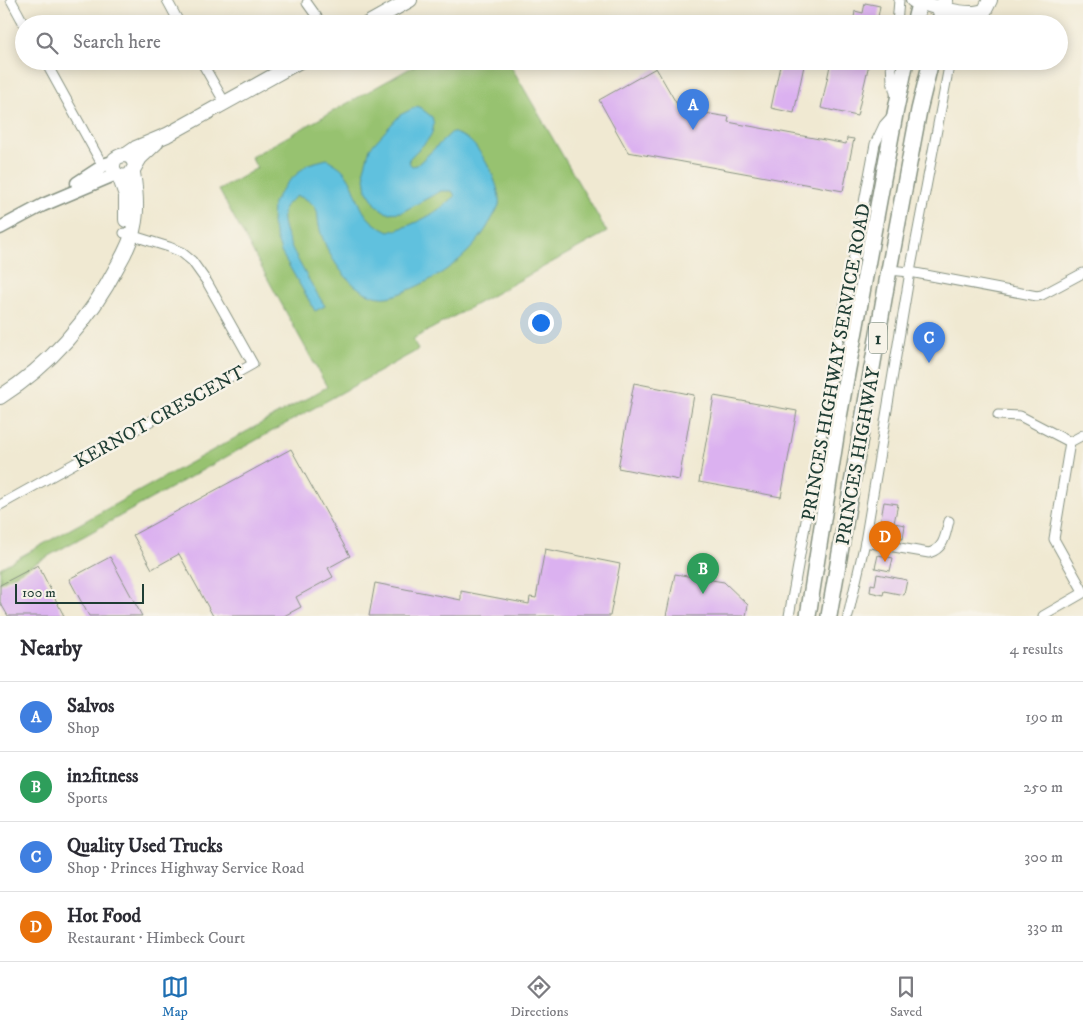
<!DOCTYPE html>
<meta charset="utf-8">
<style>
body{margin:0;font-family:"IM FELL DW Pica",serif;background:#f7f7f7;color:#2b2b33}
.scale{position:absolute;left:15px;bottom:12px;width:129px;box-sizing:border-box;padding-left:5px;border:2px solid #1f3d34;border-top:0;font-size:14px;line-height:18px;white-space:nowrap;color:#1f3d34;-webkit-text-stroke:4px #f7f3e8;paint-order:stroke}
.you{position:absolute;left:540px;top:322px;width:18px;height:18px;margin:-12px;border:4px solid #fff;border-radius:50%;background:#1a73e8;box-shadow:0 0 0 8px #1a73e833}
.badge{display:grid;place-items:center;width:32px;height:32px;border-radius:50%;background:#1f6fb2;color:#fff;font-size:16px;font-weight:700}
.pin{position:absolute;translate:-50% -41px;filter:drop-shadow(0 1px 2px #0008)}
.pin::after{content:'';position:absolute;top:26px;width:18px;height:15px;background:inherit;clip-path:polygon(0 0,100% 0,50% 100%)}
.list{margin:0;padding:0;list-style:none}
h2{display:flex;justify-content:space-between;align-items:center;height:65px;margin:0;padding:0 20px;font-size:21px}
h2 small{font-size:16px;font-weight:400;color:#7c7c81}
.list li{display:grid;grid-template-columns:32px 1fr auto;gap:15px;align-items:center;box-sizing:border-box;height:70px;padding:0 20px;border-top:1px solid #e1e1e2}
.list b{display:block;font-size:19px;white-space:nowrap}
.list p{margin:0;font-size:16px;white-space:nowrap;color:#7c7c81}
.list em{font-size:16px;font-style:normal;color:#7c7c81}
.icon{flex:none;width:28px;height:28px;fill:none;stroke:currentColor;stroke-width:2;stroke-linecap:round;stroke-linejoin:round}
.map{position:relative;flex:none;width:1083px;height:616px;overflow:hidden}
.search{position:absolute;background:#fff;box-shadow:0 2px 12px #0003;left:15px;right:15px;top:15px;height:55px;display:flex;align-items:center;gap:12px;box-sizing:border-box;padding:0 18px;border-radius:28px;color:#7c7c81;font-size:19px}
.sheet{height:345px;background:#fff}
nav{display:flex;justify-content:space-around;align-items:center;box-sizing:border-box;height:70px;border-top:1px solid #e1e1e2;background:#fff;font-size:14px;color:#7c7c81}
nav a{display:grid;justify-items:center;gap:2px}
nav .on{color:#1f6fb2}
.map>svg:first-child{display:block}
.green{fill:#97c26f;stroke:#5b8052}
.water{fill:#60c1de;stroke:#407f89}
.building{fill:#dbb1f0}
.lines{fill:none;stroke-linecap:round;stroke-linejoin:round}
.minor-casing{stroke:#889383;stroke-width:11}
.secondary-casing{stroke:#889383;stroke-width:15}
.primary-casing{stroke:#889383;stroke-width:16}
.trunk-casing{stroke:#889383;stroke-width:18}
.minor{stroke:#fff;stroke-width:9}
.secondary{stroke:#fff;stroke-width:12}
.primary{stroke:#fff;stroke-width:14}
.trunk{stroke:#fff;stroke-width:15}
.labels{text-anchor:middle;stroke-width:5;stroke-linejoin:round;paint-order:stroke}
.shield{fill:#f7f3e8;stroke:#60746a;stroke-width:1}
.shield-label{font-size:18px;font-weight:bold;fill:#1f3d34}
.street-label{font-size:19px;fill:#1f3d34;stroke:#f7f3e8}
</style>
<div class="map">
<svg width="1083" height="616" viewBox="0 0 1083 616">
<rect width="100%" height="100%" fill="#f7f3e8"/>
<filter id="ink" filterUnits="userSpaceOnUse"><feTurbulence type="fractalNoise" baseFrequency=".02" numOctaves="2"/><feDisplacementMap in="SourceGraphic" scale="10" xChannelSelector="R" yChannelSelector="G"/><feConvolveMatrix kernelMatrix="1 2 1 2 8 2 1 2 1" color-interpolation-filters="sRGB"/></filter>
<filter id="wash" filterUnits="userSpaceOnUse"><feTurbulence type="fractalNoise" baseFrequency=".0096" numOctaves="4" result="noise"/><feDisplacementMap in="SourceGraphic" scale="20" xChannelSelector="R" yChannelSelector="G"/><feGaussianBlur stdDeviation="1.12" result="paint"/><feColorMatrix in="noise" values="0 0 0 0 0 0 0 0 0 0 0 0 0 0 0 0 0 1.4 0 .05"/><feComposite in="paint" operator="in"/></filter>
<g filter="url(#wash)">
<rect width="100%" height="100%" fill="#f0e9d2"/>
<polygon class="green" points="423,61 508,61 607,232 413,339 418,350 0,583 0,568 327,387 219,190 257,168 251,157"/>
<path class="water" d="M418,106L432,117C439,136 420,146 409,159L410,164L412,166L417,165L452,132C457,134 462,136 466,138C481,147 502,187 499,205C497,210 493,217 490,222C472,255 441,277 406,291C399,294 389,298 381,297C351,295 325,253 319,226C318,222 318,216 317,211C313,202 305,198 297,196C290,201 284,205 283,214C279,233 314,289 325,306L315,311L281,252L272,224L273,203L286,184L308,164L327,159C332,162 339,166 343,170C364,196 352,215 389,232C414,225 437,214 455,196L452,191H441L402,212L387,213L377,206L367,191L364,169L370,148L400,115Z"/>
<g id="blocks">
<g class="building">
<polygon points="865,3 880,6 878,17 888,19 887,24 853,24 855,11 863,13"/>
<polygon points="781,61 805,61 794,113 771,108"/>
<polygon points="831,61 857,61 869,64 857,116 821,108"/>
<polygon points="656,68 682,113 703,117 704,113 729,117 728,122 846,144 847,138 854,139 843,191 628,152 599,100"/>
<polygon points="634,383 694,395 679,480 618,468"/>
<polygon points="714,396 797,411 781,497 699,482"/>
<polygon points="291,449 350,556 328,568 333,577 296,597 301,607 284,616 213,616 179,554 152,569 133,535"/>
<polygon points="884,502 898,504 894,523 905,525 903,539 878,534"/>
<polygon points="545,549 620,564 610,616 369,616 375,583 461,600 461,591 529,604 530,597 536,598"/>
<polygon points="878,555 893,558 890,571 875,568"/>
<polygon points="110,557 142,616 89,616 69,579"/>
<polygon points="38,565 64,616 8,616 0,602 0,585"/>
<polygon points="675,574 724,582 748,605 746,616 666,616"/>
<polygon points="877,574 907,580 904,595 884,591 883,595 870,592 871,584 875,585"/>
</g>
</g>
</g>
<g filter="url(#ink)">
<use href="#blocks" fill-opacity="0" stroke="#889383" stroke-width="1"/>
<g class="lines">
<g class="minor-casing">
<g id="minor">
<polyline points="11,0 24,24"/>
<polyline points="167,0 180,24"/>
<polyline points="307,3 322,24"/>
<polyline points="897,24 899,0"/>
<polyline points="963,24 975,14"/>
<polyline points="45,61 103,166"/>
<polyline points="201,61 225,103"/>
<polyline points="891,61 892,81 896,97"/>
<polyline points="889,270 910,272 1037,296 1042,295 1083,273"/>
<polyline points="998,415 1020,416 1070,442"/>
<polyline points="1083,435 1070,442 1054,539 1083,591"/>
<polyline points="0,505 253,364 207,282 192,261 181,252 169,247 124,233"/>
<path d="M865,542L929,553C945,548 945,535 949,521"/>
<polyline points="789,616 843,314 875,144 884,125 893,115"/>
<polyline points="848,616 865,542 910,272 950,61"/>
<polyline points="1043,616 1083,593"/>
</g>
</g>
<g class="secondary-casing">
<g id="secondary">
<polyline points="77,183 106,164 113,162"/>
<polyline points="0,228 43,205 116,174"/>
</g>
</g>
<g class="primary-casing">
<g id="primary">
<path d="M913,0C931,6 969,19 985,10L990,0"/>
<polyline points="367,24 410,0"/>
<polyline points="126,155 136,148 167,135 300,61"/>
<path d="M135,166C133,155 124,152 115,159C109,171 118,180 130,175L140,158L156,143"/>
<polyline points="119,176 126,195 126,220"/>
<path d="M0,397C52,364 90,319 118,265C125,253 132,240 134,226C138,209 136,191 133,173"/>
</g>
</g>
<g class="trunk-casing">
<g id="trunk">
<polyline points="914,24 920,0"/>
<polyline points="939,24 945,0"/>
<polyline points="808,616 839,417 895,114 906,61"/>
<polyline points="829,616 889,270 919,110 931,61"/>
</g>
</g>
<use href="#minor" class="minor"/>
<use href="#secondary" class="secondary"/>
<use href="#primary" class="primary"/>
<use href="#trunk" class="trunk"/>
</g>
</g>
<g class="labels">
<rect class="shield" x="869" y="322.5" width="18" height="31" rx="4"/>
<g class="shield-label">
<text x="878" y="344">1</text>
</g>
<g class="street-label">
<text transform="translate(835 362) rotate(-80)" y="7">PRINCES HIGHWAY SERVICE ROAD</text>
<text transform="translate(159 416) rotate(-29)" y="7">KERNOT CRESCENT</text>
<text transform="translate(857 456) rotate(-80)" y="7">PRINCES HIGHWAY</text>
</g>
</g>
</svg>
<div class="scale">100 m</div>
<div class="you"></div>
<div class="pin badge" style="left:693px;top:130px;background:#3f7fe0">A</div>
<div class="pin badge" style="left:703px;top:594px;background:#2e9e5b">B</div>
<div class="pin badge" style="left:929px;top:363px;background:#3f7fe0">C</div>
<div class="pin badge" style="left:885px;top:562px;background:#e8710a">D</div>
<div class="search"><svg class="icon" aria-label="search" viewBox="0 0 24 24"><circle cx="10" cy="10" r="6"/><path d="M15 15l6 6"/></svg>Search here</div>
</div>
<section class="sheet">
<h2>Nearby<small>4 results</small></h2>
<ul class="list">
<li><span class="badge" style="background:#3f7fe0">A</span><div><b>Salvos</b><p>Shop</p></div><em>190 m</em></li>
<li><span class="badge" style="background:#2e9e5b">B</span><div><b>in2fitness</b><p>Sports</p></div><em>250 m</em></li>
<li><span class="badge" style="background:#3f7fe0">C</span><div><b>Quality Used Trucks</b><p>Shop · Princes Highway Service Road</p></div><em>300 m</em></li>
<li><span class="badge" style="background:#e8710a">D</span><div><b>Hot Food</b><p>Restaurant · Himbeck Court</p></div><em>330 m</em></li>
</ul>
</section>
<nav>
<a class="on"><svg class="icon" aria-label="map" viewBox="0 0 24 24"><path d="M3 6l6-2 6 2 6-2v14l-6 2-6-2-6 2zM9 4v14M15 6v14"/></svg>Map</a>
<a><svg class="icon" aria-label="directions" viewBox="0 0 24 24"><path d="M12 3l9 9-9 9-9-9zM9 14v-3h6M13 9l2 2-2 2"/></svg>Directions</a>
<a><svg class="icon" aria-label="saved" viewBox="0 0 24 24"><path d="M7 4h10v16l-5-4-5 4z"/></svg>Saved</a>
</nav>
